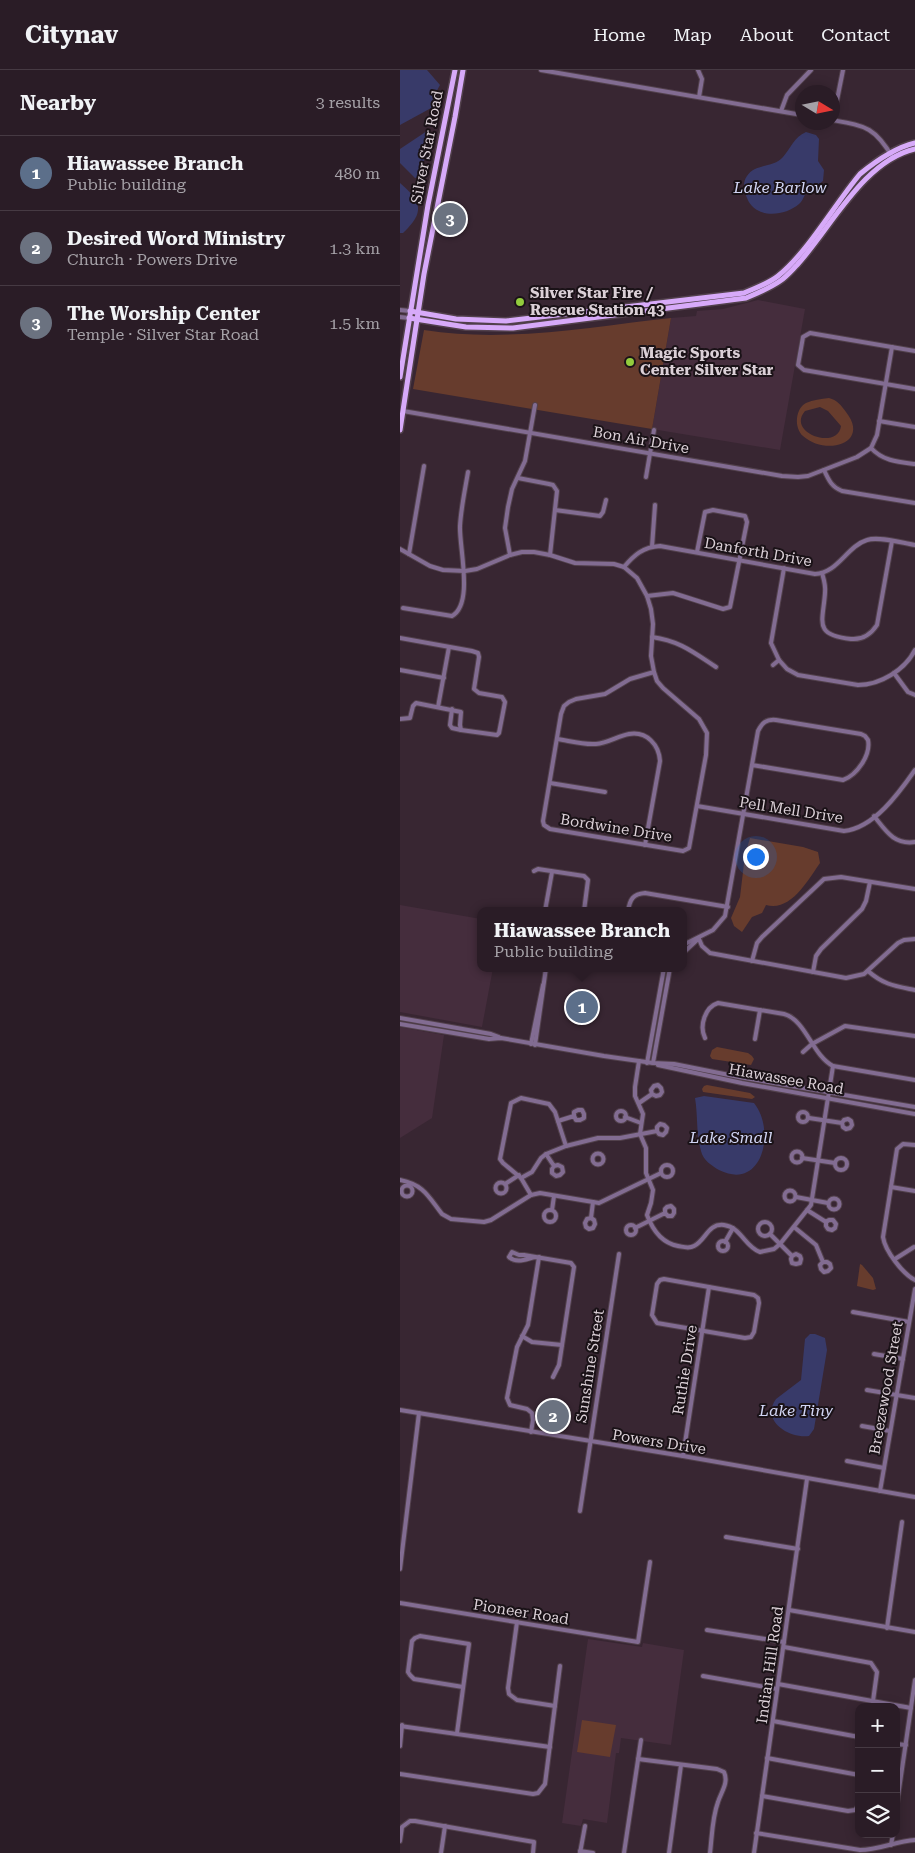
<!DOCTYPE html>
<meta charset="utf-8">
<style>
body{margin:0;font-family:"Roboto Serif",serif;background:#362932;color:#f1f3f6}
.controls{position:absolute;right:15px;bottom:15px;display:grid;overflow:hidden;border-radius:10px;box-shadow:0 2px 12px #0003}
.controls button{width:45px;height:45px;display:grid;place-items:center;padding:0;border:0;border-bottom:1px solid #463a43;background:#2a1c26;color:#f1f3f6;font:25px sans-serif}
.compass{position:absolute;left:395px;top:15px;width:45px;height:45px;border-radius:50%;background:#2a1c26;box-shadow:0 2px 12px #0003;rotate:100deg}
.you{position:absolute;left:355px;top:786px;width:18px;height:18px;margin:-12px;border:4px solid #fff;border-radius:50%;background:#1a73e8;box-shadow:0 0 0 8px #1a73e833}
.badge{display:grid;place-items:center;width:32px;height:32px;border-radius:50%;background:#ea580c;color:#fff;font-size:16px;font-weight:700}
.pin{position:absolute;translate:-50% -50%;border:2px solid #fff;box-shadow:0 1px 5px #0006}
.popup{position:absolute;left:77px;top:837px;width:210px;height:65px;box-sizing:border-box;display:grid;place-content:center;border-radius:10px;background:#2a1c26;filter:drop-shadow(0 1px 4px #0005);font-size:16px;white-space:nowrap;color:#a5a1a7}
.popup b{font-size:19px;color:#f1f3f6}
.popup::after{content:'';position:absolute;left:50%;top:100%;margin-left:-10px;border:10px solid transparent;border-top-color:#2a1c26}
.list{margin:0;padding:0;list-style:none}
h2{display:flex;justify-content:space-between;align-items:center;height:65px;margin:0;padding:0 20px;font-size:21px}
h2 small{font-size:16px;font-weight:400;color:#a5a1a7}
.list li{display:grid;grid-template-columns:32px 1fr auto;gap:15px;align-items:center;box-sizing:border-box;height:75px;padding:0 20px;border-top:1px solid #463a43}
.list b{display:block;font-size:19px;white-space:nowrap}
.list p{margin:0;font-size:16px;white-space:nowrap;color:#a5a1a7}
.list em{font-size:16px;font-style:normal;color:#a5a1a7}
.icon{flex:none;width:28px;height:28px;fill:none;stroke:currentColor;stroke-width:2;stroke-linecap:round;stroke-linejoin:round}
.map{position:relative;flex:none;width:515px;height:1783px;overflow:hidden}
header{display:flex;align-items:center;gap:30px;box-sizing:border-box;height:70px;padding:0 25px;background:#2a1c26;border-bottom:1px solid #463a43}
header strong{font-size:24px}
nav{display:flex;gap:28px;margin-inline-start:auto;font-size:18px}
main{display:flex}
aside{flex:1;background:#2a1c26}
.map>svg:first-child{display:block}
.built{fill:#452d3d}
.green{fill:#673c2d;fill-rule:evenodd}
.water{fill:#383a69}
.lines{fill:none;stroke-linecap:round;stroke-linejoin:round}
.minor-casing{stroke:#52414c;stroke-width:6}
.major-casing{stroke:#52414c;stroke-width:8}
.minor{stroke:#826c92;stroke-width:4}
.major{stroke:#d7aaf9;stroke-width:5}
.poi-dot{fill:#93cc3d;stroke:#1a1217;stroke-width:2}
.labels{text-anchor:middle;stroke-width:4;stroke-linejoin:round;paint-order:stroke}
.street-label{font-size:15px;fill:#dbd0d7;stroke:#1a1217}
.poi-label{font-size:15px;font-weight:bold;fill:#dbd0d7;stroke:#1a1217;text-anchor:start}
.water-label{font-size:16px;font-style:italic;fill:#d1d5f4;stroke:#1a1217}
</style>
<header>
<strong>Citynav</strong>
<nav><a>Home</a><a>Map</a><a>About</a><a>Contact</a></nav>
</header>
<main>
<aside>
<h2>Nearby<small>3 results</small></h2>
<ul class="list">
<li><span class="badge" style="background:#5c6f8a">1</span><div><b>Hiawassee Branch</b><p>Public building</p></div><em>480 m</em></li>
<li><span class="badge" style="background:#6b7280">2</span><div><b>Desired Word Ministry</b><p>Church · Powers Drive</p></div><em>1.3 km</em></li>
<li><span class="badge" style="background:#6b7280">3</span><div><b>The Worship Center</b><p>Temple · Silver Star Road</p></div><em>1.5 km</em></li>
</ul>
</aside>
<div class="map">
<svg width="515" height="1783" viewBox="0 0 515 1783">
<rect width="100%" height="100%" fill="#382632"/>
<g class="built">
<polygon points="358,230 405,239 380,380 252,359 271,248 296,246 297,241 323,239"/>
<polygon points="0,835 81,849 81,898 93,898 82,957 0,942"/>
<polygon points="0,957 44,965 32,1048 0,1068"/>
<polygon points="188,1569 242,1577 243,1573 284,1580 271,1675 221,1668 219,1683 216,1683 207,1753 183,1749 181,1756 162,1753"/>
</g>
<g class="green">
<path d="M271,248L252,359L13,319L24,260C106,273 189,257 271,248Z"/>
<path d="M429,328C437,330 441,335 446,342C471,374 425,386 403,366C394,358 395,339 406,333C413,330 421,329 429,328ZM420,337L428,341L441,356C438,381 386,363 405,341Z"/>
<path d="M350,768L403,777L418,782L420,793C408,810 391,842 366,835L362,843L352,847L342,862L334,856L331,848L340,827L345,785Z"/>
<polygon points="317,977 348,983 352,986 354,989 351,995 312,989 310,986 312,980"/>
<polygon points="307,1015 350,1023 355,1027 352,1029 303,1022 302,1019 304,1016"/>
<polygon points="460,1194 462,1195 473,1208 476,1219 473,1220 457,1216"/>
<polygon points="182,1650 216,1655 210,1687 177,1682"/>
</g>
<g class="water">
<polygon points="0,0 27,0 40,15 35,24 33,37 0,55"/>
<polygon points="27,61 30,61 29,73 19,107 15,108 0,93 0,79"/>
<path d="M406,62L416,65L419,69L418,91L424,100L423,111C418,115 412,117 407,122C404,125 403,131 399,134C384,147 355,149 347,128C344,121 342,113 347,106C355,93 374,98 383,87C391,78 394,67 406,62Z"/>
<path d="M0,113C22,132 25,142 3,163H0Z"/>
<path d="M304,1026L354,1033C376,1060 363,1122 319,1100C312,1096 303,1090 301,1081C296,1065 298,1045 295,1028Z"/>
<path d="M410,1264H415L425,1268L427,1280L414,1359L409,1366C390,1369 360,1351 376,1329L401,1310L405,1269Z"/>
</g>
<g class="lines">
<g class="minor-casing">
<g id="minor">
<polyline points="141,0 402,45"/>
<polyline points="298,0 302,9 299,27"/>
<polyline points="435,40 443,0"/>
<polyline points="381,41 387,25 411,0"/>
<path d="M432,50C466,56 475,57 493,88"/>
<polyline points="0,240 10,241"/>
<polyline points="0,247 9,248"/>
<polyline points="515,281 410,263 403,267 398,295 404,300 515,319"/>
<polyline points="3,341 382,406 398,407 408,406 457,387 471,378 477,365 492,277"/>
<polyline points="479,351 515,357"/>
<path d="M471,378C483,391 498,392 515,394"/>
<path d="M424,400C429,411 432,417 442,421L515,433"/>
<polyline points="246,407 254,360"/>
<polyline points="118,408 149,414 153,415 157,421 150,485"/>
<polyline points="155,440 200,446 203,442 206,430"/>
<polyline points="252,477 255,435"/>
<polyline points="0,479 30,496 43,500 65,501 77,499 110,485 122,482 134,482 150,485 175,493 214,494 224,497 237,508 247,526 251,539 253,554 251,586 254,602 257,611 263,618 299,649 307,663 306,685 289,778 283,781 150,759 144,755 143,751 161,644 164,636 169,632 176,629 205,624 230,609 254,602"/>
<polyline points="9,484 24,396"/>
<polyline points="110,485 105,458 108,437 112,419 125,391 135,335"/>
<path d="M224,497C234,485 243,477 260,476L415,504C438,503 447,476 467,470C479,466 502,473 515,475"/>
<path d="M384,498L371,573L379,590L387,599L398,605L458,615C480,615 505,600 515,580"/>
<path d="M422,503C424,510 426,516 425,523C423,552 413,565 451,569C462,570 471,564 477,555L492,471"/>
<polyline points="247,526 273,523 323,539 330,537 347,452 345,446 313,440 305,442 297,482"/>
<path d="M3,538L52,546C74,534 59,477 60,456C61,438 65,420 68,402"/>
<path d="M252,567C280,571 293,582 316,597"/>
<polyline points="0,568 72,581 78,583 79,587 74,619 79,623 102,627 105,632 99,663 97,665 61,660 60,655 61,642 16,633 13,636 10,648 0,649"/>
<polyline points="373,595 379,590"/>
<polyline points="0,600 44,608"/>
<polyline points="494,603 508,622 515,625"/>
<polyline points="38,637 49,577"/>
<polyline points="52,639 50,655 52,658 61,660"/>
<path d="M157,669C170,671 183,675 196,674C208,673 218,666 229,664C247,661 259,675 260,691L245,775"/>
<polyline points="150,713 205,722"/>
<path d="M297,736L444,761C474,758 499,723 515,700"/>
<path d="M474,746C486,761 494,775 515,772"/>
<polyline points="134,801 138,799 184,806 188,810 184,841"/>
<polyline points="145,841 152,802"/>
<path d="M228,841C230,829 233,824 245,823L328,837"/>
<polyline points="299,869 302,876 310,883 446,908 464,904 498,873 504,870 515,869"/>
<path d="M283,875L313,860L325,846L358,661C362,653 366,649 376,650L461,664L465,666L468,670C471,685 457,705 443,710L352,695"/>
<polyline points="283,883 297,870"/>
<polyline points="352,891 357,873 362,867 424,809 441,807 515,819"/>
<path d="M468,901C484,915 495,916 515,920"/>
<polyline points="413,902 416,886 421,879 462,839 466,831 470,812"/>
<polyline points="0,948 91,964 99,967"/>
<polyline points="0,954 89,969 101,968 204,986 253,993 274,994 339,1007 515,1037"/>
<path d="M305,968C299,956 305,937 318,933L384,944C406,950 412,985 433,996L515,1010"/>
<polyline points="355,969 360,940"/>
<polyline points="131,974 143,915"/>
<polyline points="135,975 146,898"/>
<polyline points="403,982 412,974 445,956 515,966"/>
<path d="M239,991L235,1017V1026L243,1044L240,1064L246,1078V1103L253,1120L251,1133L247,1145C253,1161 262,1173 278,1176C284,1177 289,1179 294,1176C306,1170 308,1153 324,1155C341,1157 345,1177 360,1182L374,1179L380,1174L411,1135L433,996"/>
<polyline points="247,993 264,898"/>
<polyline points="253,993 270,898"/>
<polyline points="258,995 342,1013 515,1044"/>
<polyline points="239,1033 252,1024 251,1020 254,1016 258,1015 261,1018 262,1022 260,1025 256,1026 252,1024"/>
<circle cx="221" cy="1046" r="5"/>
<circle cx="403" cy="1047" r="5"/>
<polyline points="225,1047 241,1053"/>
<polyline points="409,1048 442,1053 444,1050 448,1049 451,1051 452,1055 450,1058 446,1059 443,1057 442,1053"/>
<polyline points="158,1051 174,1046 174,1042 178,1040 182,1040 184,1044 184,1048 180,1050 176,1050 174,1046"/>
<path d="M515,1075L503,1074L497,1079L483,1167C485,1181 503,1204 515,1210"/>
<circle cx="397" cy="1087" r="5.5"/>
<circle cx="198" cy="1089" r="5.5"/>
<polyline points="146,1084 154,1096 158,1095 162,1097 163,1102 160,1105 156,1106 152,1103 152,1099 154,1096"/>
<polyline points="402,1088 435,1093"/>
<circle cx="441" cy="1094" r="6"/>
<circle cx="267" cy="1101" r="6"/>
<polyline points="121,1108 132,1102 141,1088 146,1084 166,1076 198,1068 220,1068 257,1061 259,1064 263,1065 266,1062 267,1058 264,1055 260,1054 257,1057 257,1061"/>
<path d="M0,1110C24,1115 28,1126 42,1144L51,1149L84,1152L91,1150L131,1125L140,1123L199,1133L261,1103"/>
<circle cx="101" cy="1118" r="5.5"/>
<polyline points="105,1114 119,1105"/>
<circle cx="7" cy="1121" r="5.5"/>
<polyline points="491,1117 515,1121"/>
<circle cx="390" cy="1126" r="5.5"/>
<polyline points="131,1125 121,1108 103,1093 100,1089 111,1033 121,1028 149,1034 155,1042 166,1076"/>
<polyline points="396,1127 428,1133"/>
<circle cx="434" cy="1134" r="5.5"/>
<polyline points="152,1140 154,1126"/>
<polyline points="407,1140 426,1152 426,1156 428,1159 432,1160 435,1158 436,1154 433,1150 429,1150 426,1152"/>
<circle cx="150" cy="1146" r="6"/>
<polyline points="191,1148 194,1150 195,1154 193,1158 189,1159 186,1157 185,1153 187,1149 191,1148 193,1132"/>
<circle cx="365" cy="1159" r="7"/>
<circle cx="231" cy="1160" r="5"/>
<polyline points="394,1157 416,1175 423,1192 420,1195 421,1199 424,1202 428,1201 431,1198 430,1194 427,1192 423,1192"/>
<polyline points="235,1158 265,1143 265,1139 267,1137 271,1136 274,1139 274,1143 272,1146 268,1146 265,1143"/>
<polyline points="370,1164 392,1186 396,1184 400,1186 401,1189 400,1193 396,1194 392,1193 391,1189 392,1186"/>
<circle cx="323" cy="1176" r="5"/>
<polyline points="325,1172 333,1158"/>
<path d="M135,1187C126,1189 117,1194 109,1187L112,1182L119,1185H124L171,1193L174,1197L159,1295L153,1307"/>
<polyline points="495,1189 514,1177"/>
<polygon points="264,1209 354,1225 358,1228 359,1233 354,1262 351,1267 345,1268 257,1253 252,1245 257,1214 260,1210"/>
<polyline points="453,1242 509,1252"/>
<polyline points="122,1266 132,1272 162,1275"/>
<polyline points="474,1284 503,1289"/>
<polyline points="467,1320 515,1328"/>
<polyline points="0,1340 283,1386 515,1427"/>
<polyline points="462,1356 490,1361"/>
<polyline points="131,1362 133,1350 132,1343 127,1339 110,1335 107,1328 117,1277 128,1255 139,1187"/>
<polyline points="283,1386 309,1217"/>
<polyline points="447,1391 484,1398"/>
<polyline points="480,1421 515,1219"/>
<polyline points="180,1441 219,1184"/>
<polyline points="326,1467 398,1479"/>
<polyline points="0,1499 19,1343"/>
<polyline points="0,1533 238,1572 250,1492"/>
<polyline points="389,1540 515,1562"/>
<polyline points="117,1552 108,1618 109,1624 117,1630 155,1636"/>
<polyline points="487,1558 502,1452"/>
<polyline points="307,1560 384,1572"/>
<polyline points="384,1577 471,1593 477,1602 473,1631"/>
<polyline points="303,1606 377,1619"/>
<polyline points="378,1614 511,1638"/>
<polyline points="373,1651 459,1667"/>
<polyline points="0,1656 150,1677"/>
<polyline points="57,1663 69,1574 20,1566 15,1568 12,1571 8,1602 10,1605 14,1609 63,1617"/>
<polyline points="496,1674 506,1675"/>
<polyline points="0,1676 2,1655"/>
<polyline points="367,1688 459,1705"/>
<path d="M238,1689L317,1699L324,1702C329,1713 321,1722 318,1732C312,1748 312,1767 310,1783"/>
<polyline points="0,1704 133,1724 138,1723 145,1714 160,1596"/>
<polyline points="362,1726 448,1741 455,1740 459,1735"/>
<polyline points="496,1740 515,1610"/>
<path d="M356,1763L460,1780C479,1780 496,1771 515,1770"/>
<polyline points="0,1771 2,1757 10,1751 15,1751 134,1772 133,1783"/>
<polyline points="491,1775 493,1764"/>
<polyline points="180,1781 193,1783"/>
<polyline points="41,1783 45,1756"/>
<polyline points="180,1783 185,1756"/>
<polyline points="224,1783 241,1670"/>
<polyline points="269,1783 281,1695"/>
<polyline points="354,1783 407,1409"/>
</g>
</g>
<g class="major-casing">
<g id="major">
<path d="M10,241L56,249L106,251L344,223C355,218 368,214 378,206C408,182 434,135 460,104C476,91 494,78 515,73"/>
<path d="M9,248L66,257L113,258L346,228C358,223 370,218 380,211C386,207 392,200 397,195C431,158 463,91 515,79"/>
<polyline points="0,307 28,135 55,0"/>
<polyline points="0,360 24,204 55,47 63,0"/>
</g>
</g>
<use href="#minor" class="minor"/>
<use href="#major" class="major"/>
</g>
<g class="poi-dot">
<circle cx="120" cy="232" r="5"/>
<circle cx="230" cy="292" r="5"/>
</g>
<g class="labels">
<g class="street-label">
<text transform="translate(27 77) rotate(-79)" y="5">Silver Star Road</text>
<text transform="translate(241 370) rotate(10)" y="5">Bon Air Drive</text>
<text transform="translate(358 482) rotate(10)" y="5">Danforth Drive</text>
<text transform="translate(391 740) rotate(9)" y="5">Pell Mell Drive</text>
<text transform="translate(216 758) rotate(9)" y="5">Bordwine Drive</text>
<text transform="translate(386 1009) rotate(10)" y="5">Hiawassee Road</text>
<text transform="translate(190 1296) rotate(-81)" y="5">Sunshine Street</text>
<text transform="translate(285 1300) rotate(-81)" y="5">Ruthie Drive</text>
<text transform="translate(486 1318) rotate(-80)" y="5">Breezewood Street</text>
<text transform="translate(259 1372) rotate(9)" y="5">Powers Drive</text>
<text transform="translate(121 1542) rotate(9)" y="5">Pioneer Road</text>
<text transform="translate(370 1595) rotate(-82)" y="5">Indian Hill Road</text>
</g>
<g class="poi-label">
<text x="130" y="228">Silver Star Fire /<tspan x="130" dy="17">Rescue Station 43</tspan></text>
<text x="240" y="288">Magic Sports<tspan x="240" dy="17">Center Silver Star</tspan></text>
</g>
<g class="water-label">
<text x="380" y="123">Lake Barlow</text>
<text x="331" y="1073">Lake Small</text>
<text x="396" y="1346">Lake Tiny</text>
</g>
</g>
</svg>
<div class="controls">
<button>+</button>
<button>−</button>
<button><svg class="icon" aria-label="layers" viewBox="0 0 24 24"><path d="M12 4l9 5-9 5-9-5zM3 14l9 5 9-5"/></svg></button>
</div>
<svg class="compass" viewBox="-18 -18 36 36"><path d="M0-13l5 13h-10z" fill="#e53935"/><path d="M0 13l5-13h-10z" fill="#a5a1a7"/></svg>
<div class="you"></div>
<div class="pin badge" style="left:182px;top:937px;background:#5c6f8a">1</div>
<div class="popup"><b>Hiawassee Branch</b>Public building</div>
<div class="pin badge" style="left:153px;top:1346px;background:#6b7280">2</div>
<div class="pin badge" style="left:50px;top:149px;background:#6b7280">3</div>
</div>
</main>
